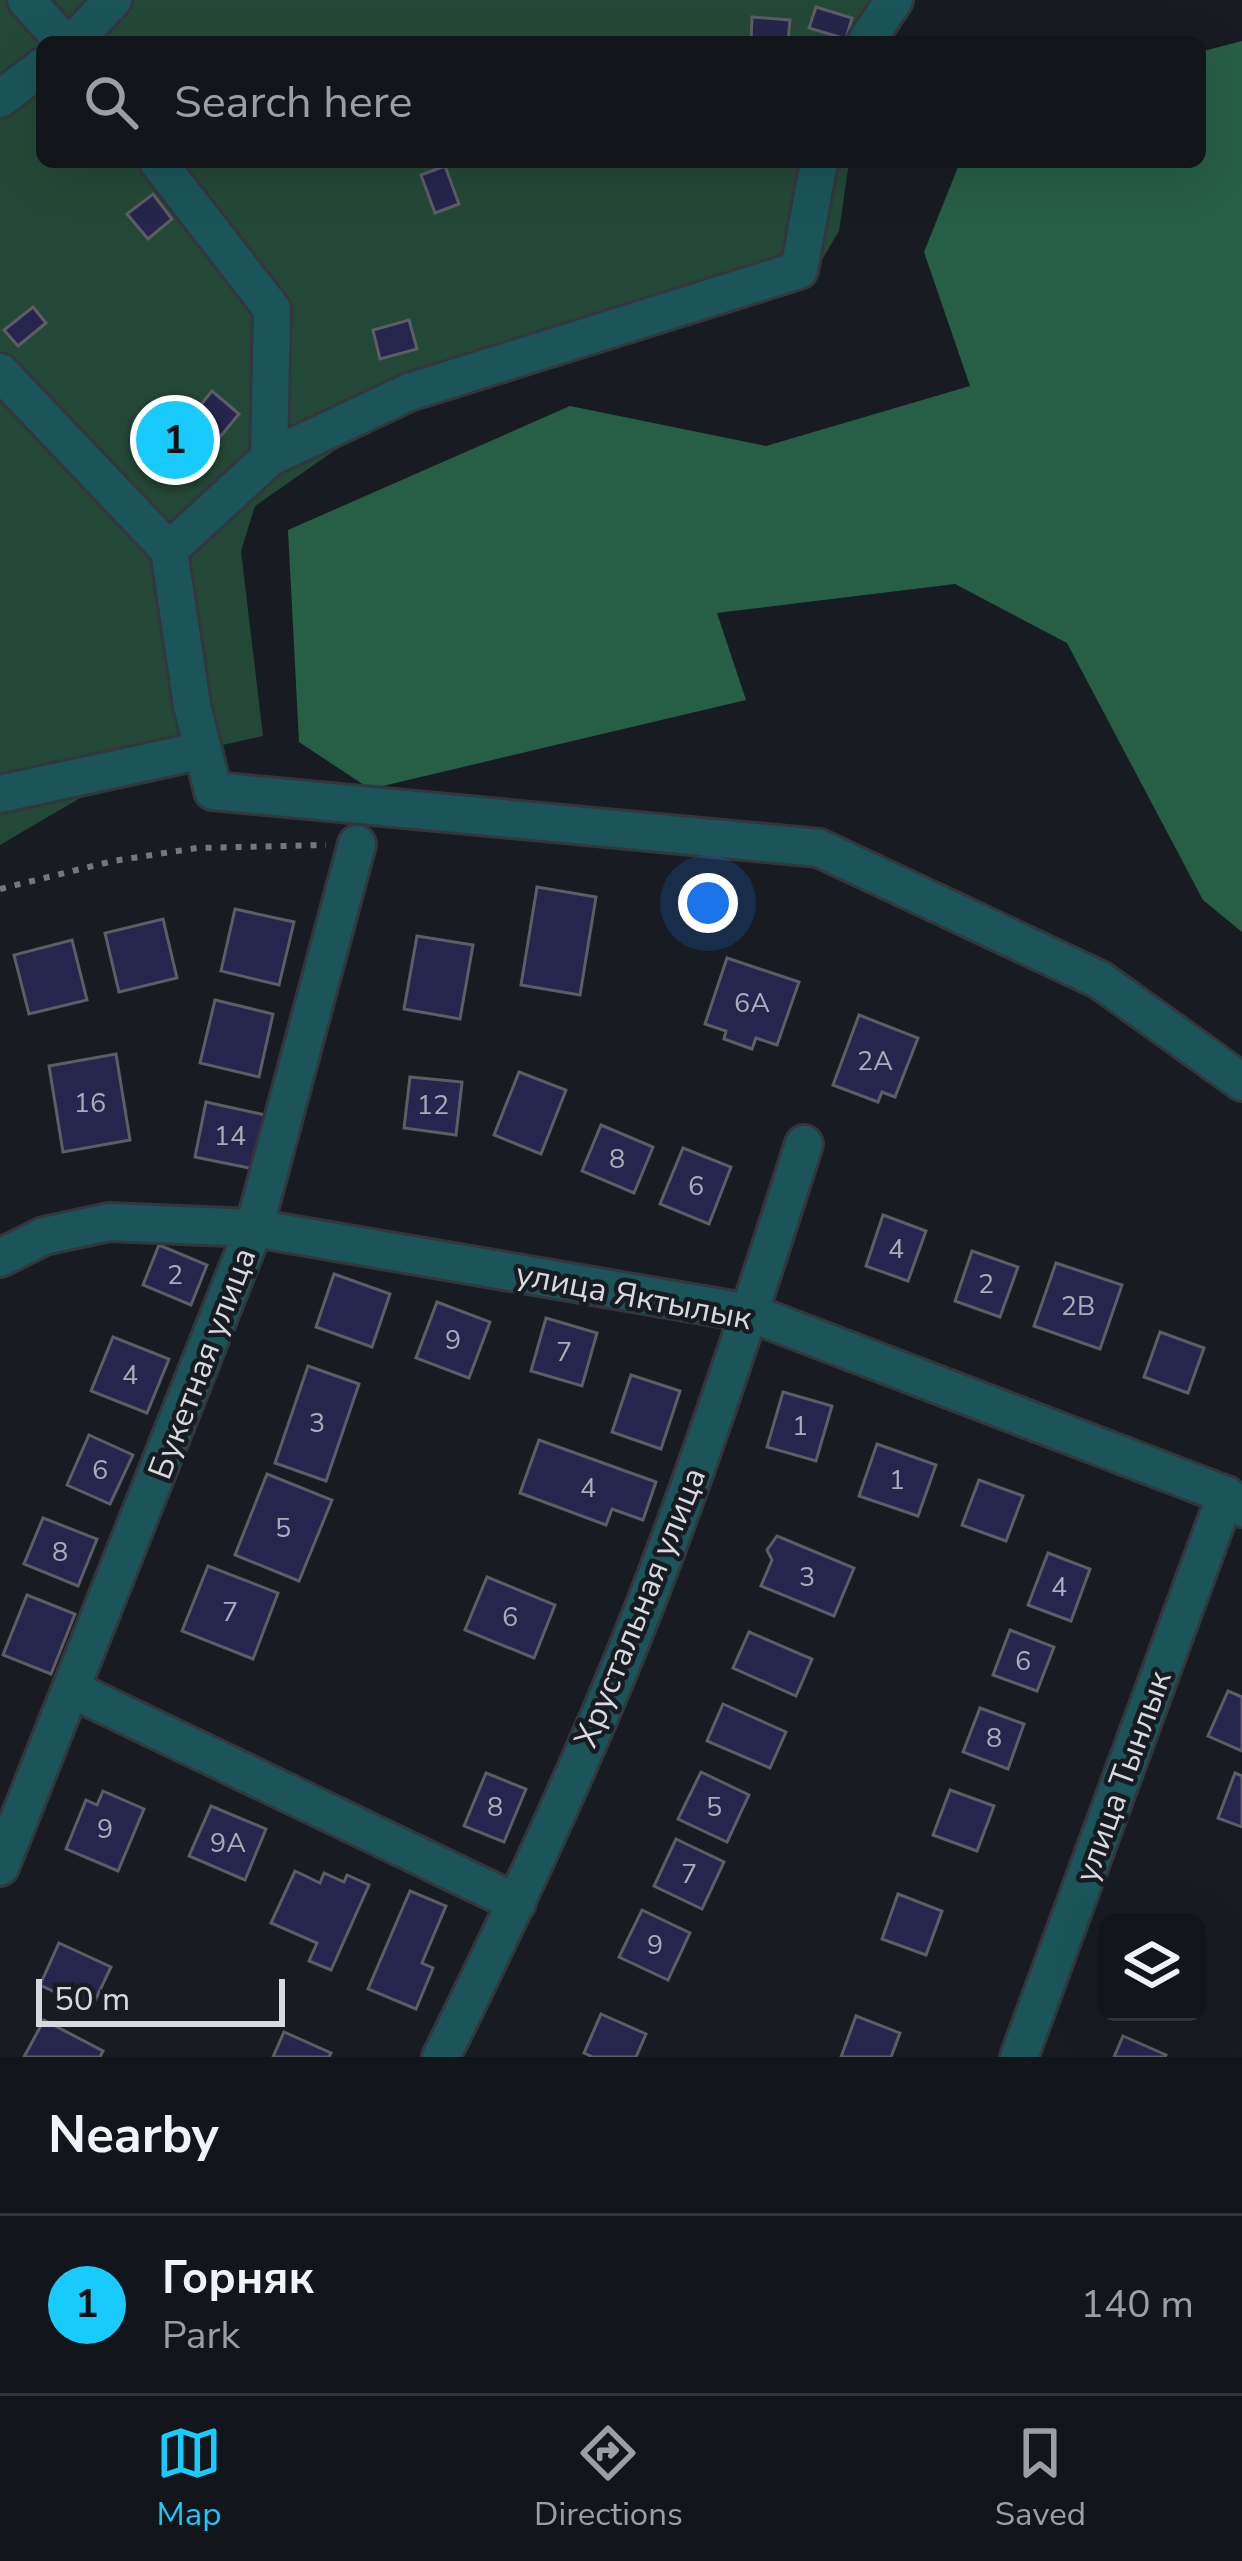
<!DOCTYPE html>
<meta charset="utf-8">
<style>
body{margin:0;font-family:"Nunito Sans",sans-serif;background:#1b1e23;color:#f1f3f6}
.controls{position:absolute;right:36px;bottom:36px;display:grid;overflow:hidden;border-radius:18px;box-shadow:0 12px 48px #0002}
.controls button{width:108px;height:108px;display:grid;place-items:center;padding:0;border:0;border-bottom:3px solid #313439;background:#12151a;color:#f1f3f6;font:60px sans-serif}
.scale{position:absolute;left:36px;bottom:30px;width:249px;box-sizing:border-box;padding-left:12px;border:6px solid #d6d9dd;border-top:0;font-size:33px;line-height:42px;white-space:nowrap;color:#d6d9dd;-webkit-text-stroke:9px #181c22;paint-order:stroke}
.you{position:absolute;left:708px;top:903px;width:42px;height:42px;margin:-30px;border:9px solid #fff;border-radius:50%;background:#1a73e8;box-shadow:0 0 0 18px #1a73e833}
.badge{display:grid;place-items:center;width:78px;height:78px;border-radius:50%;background:#19cafc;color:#111;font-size:39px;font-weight:700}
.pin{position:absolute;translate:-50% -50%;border:6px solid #fff;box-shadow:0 3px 12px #0006}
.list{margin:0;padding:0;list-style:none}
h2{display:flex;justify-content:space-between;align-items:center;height:156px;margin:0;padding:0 48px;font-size:51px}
h2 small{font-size:39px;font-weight:400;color:#9c9fa2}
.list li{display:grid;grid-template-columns:78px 1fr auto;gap:36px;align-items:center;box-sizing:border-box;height:180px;padding:0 48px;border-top:3px solid #313439}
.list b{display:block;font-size:45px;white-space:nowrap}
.list p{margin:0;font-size:39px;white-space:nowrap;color:#9c9fa2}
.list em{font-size:39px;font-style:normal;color:#9c9fa2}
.icon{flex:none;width:66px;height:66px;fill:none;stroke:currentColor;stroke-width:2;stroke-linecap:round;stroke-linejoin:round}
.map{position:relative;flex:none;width:1242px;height:2057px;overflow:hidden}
.search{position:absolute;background:#12151a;box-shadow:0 12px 48px #0002;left:36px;right:36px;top:36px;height:132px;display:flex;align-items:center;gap:30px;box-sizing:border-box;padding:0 42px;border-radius:18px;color:#9c9fa2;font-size:45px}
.sheet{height:336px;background:#12151a}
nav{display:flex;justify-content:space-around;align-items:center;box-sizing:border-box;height:168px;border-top:3px solid #313439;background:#12151a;font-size:33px;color:#9c9fa2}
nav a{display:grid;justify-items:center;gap:6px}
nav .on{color:#19cafc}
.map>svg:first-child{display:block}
.green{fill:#244837}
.forest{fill:#275e46}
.building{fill:#26254d;stroke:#5c5d65;stroke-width:3}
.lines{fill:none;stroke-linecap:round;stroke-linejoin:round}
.minor-casing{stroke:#33363c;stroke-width:42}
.path{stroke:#74787d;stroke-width:6;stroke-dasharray:6 9;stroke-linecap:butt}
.minor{stroke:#1b5559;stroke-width:36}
.labels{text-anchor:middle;stroke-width:9;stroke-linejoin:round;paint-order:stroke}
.number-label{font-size:27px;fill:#aaacb9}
.street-label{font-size:33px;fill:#d6d9dd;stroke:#181c22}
</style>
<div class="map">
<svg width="1242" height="2057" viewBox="0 0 1242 2057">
<rect width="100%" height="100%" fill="#181c22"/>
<polygon class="green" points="0,0 915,0 886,42 42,42 42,162 849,162 839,231 820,263 656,304 444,374 255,506 241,551 263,736 138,764 0,845"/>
<polygon class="forest" points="1242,41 1242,932 1203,900 1067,643 955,584 717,613 746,700 370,789 299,742 288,530 570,406 766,446 970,386 924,252 960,162 1200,162 1200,52"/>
<g class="building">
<polygon points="816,7 852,18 846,39 809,28"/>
<polygon points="752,17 790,20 788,42 751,42"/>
<polygon points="445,166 459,204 435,213 421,175"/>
<polygon points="153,194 172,219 148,239 127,214"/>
<polygon points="33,307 46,323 18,346 4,330"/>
<polygon points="409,320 417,349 380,359 373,330"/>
<polygon points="212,391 239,414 220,437 193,414"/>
<polygon points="537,887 596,897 580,995 521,985"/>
<polygon points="235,909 294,922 279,985 221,971"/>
<polygon points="163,919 177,978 119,992 105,933"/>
<polygon points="417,936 473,945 460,1019 404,1009"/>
<polygon points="72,940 87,1000 29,1014 14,955"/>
<polygon points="727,958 799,982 777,1045 756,1038 752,1049 724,1039 726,1031 705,1024"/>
<polygon points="215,1000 273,1014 259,1077 200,1063"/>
<polygon points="859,1015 918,1038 895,1097 882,1092 878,1102 833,1085"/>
<polygon points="116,1054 130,1140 63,1152 49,1066"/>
<polygon points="519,1072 566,1090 541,1154 494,1135"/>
<polygon points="410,1077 462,1082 456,1135 404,1128"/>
<polygon points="206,1102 265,1115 254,1169 195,1157"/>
<polygon points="601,1125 653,1147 634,1193 582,1171"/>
<polygon points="683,1148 731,1167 709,1224 660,1204"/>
<polygon points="883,1215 926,1231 908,1281 866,1266"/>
<polygon points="159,1245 207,1265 191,1305 143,1285"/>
<polygon points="972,1251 1018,1267 1000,1317 955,1301"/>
<polygon points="1056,1263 1122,1285 1100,1349 1034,1326"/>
<polygon points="334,1274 390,1294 372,1347 316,1327"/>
<polygon points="437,1302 490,1322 469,1378 416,1358"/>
<polygon points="546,1318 597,1333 582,1386 531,1371"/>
<polygon points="1160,1332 1204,1348 1188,1393 1144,1377"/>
<polygon points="113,1337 169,1359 147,1413 91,1391"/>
<polygon points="308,1366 359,1384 326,1481 275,1463"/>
<polygon points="631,1375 680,1391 661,1449 612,1432"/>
<polygon points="783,1392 832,1406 816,1461 767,1447"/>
<polygon points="89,1435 133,1455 110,1504 67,1485"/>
<polygon points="539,1440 656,1482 643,1520 612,1509 606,1525 520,1493"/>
<polygon points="877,1444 936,1465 918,1516 859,1496"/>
<polygon points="267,1474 332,1500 299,1581 235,1555"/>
<polygon points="979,1480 1023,1496 1006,1541 962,1525"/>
<polygon points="43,1518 97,1539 78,1586 24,1564"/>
<polygon points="777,1536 854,1568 834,1616 761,1586 772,1560 767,1550"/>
<polygon points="1048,1553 1090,1569 1071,1621 1028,1605"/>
<polygon points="208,1566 278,1593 253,1659 182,1631"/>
<polygon points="487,1577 555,1605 534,1658 465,1630"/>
<polygon points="27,1595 75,1614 51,1674 3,1655"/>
<polygon points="1010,1630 1054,1647 1037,1691 993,1675"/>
<polygon points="749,1632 812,1659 796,1696 733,1668"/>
<polygon points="1228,1691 1242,1697 1242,1751 1208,1736"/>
<polygon points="723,1704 786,1732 770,1768 707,1741"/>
<polygon points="980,1708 1024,1724 1008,1769 963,1752"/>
<polygon points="701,1772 749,1795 727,1842 678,1819"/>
<polygon points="486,1773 526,1789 504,1842 464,1826"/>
<polygon points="1235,1773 1242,1776 1242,1827 1218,1818"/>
<polygon points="950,1790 994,1806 977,1851 933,1835"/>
<polygon points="103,1791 144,1809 118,1871 66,1849 86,1800 97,1805"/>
<polygon points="211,1806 266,1829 245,1880 189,1856"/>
<polygon points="676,1839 724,1862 702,1909 654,1886"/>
<polygon points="295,1871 320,1883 324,1873 344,1882 347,1875 369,1885 331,1970 309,1961 317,1943 271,1923"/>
<polygon points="410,1891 446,1906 422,1963 433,1968 416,2009 368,1989"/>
<polygon points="898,1894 942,1911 926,1955 882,1939"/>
<polygon points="642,1910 690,1933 668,1980 619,1957"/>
<polygon points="59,1943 111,1967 91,2009 40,1985"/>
<polygon points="601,2014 646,2034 636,2057 593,2057 584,2053"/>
<polygon points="856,2016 900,2033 891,2057 841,2057"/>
<polygon points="44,2020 103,2051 100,2057 24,2057"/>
<polygon points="284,2032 331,2053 329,2057 273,2057"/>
<polygon points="1123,2036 1166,2055 1165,2057 1114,2057"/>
</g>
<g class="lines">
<g class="minor-casing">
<g id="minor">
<polyline points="26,0 64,42"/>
<polyline points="73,42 113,0"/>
<polyline points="866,42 894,0"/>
<polyline points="0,99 42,67"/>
<polyline points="158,162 272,309 269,458"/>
<polyline points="819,162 799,270 409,392 269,458 169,550 192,705 213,791 819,848 1100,980 1242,1082"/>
<polyline points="0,372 169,550"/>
<polyline points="0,794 203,750"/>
<polyline points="0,1258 44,1236 109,1222 254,1228 750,1313 1226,1495 1242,1508"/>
<polyline points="73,1690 517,1903"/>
<polyline points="0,1867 254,1228 357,844"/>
<path d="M441,2057C515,1908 586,1756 647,1600C705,1450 755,1297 804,1144"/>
<polyline points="1019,2057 1226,1495"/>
</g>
</g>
<polyline class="path" points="0,889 113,861 197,848 326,845"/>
<use href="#minor" class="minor"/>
</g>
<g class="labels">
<g class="number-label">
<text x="752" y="1012">6А</text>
<text x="875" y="1070">2А</text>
<text x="90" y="1112">16</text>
<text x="433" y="1114">12</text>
<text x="230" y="1145">14</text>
<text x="617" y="1168">8</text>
<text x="696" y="1195">6</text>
<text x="896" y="1258">4</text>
<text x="175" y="1284">2</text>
<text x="986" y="1293">2</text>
<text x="1078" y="1315">2В</text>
<text x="453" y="1349">9</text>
<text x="564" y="1361">7</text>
<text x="130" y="1384">4</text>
<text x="317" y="1432">3</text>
<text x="800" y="1435">1</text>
<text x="100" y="1479">6</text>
<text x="897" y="1489">1</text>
<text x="588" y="1497">4</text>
<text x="283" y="1537">5</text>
<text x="60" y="1561">8</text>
<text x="807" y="1586">3</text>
<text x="1059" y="1596">4</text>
<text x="230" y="1621">7</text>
<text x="510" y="1626">6</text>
<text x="1023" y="1670">6</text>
<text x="994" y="1747">8</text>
<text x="495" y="1816">8</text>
<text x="714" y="1816">5</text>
<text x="105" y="1838">9</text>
<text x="228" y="1852">9А</text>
<text x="689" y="1883">7</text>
<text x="655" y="1954">9</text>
</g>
<g class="street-label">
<text transform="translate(634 1295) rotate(11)" y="12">улица Яктылык</text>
<text transform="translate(201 1363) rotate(-69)" y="12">Букетная улица</text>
<text transform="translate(639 1607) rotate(-68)" y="12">Хрустальная улица</text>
<text transform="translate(1122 1776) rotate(-70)" y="12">улица Тынлык</text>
</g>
</g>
</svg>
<div class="controls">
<button><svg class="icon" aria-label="layers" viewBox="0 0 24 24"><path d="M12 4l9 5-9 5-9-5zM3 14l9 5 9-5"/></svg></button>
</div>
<div class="scale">50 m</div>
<div class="you"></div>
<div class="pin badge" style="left:175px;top:440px">1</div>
<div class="search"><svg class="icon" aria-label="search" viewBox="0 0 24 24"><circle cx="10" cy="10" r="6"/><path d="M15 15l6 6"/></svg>Search here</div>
</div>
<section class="sheet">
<h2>Nearby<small></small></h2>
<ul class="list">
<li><span class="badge">1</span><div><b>Горняк</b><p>Park</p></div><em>140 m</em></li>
</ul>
</section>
<nav>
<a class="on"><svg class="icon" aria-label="map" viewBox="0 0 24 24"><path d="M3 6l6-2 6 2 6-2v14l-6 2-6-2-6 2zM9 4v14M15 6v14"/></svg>Map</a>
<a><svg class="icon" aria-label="directions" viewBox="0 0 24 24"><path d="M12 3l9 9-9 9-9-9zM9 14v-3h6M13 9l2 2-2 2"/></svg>Directions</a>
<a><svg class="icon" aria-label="saved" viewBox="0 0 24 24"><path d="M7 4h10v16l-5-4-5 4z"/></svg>Saved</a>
</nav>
